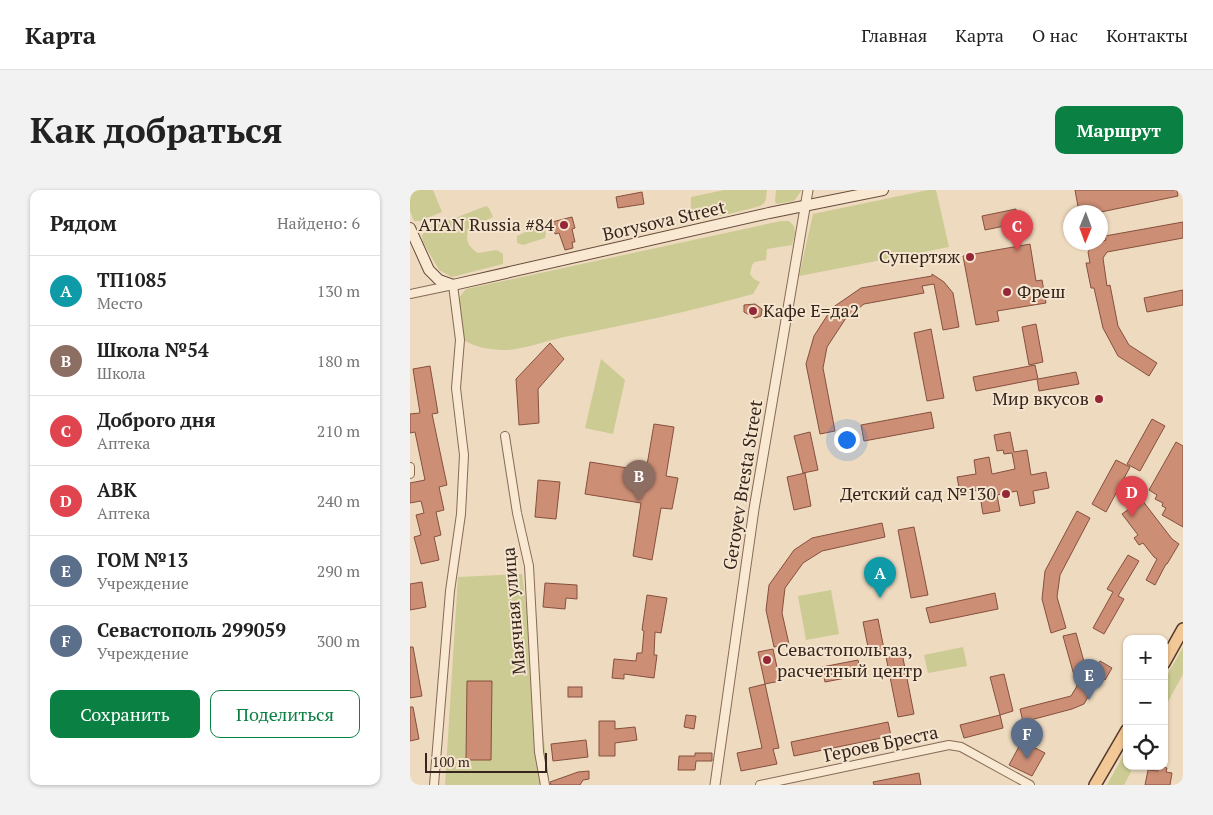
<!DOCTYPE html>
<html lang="ru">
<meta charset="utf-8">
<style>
body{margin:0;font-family:"PT Serif",serif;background:#f2f2f2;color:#222}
.controls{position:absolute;right:15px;bottom:15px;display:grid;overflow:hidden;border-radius:10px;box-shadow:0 1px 4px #0004}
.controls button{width:45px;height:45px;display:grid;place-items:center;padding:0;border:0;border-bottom:1px solid #e0e0e0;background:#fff;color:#222;font:25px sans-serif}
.compass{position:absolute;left:653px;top:15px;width:45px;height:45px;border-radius:50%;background:#fff;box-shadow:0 1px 4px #0004;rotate:181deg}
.scale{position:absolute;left:15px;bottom:12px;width:122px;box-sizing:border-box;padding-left:5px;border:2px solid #36251c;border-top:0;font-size:14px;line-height:18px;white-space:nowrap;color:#36251c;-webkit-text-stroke:4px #f5e5cf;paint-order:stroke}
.you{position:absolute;left:436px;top:249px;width:18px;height:18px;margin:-12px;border:4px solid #fff;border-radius:50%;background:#1a73e8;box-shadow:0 0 0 8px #1a73e833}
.badge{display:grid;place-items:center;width:32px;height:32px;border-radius:50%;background:#0b8043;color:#fff;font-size:16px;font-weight:700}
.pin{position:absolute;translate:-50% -41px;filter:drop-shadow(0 1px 2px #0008)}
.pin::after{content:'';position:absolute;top:26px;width:18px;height:15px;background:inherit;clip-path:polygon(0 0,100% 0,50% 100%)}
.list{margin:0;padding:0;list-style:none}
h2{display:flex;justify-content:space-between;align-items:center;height:65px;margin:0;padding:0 20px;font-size:21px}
h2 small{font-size:16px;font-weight:400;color:#767676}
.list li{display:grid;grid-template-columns:32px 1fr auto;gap:15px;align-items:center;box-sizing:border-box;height:70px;padding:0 20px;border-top:1px solid #e0e0e0}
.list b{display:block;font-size:19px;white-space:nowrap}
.list p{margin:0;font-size:16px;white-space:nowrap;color:#767676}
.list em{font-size:16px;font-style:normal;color:#767676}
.actions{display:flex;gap:10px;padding:15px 20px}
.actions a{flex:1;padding:11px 0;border:1px solid #0b8043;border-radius:10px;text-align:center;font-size:18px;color:#0b8043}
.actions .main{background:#0b8043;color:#fff}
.icon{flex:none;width:28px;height:28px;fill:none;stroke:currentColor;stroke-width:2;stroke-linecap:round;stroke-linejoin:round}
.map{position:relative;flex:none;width:773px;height:595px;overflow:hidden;border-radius:10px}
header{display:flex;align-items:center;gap:30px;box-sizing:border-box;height:70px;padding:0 25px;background:#fff;border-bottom:1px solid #e0e0e0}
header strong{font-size:24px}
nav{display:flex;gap:28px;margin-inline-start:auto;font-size:18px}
.intro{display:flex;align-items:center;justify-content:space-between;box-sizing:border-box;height:120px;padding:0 30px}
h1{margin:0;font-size:35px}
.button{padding:12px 22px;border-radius:10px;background:#0b8043;color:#fff;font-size:18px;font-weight:700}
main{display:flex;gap:30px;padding:0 30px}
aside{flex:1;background:#fff;border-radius:10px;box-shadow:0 1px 4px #0004}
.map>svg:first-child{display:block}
.green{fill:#cbcb93}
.building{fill:#cc8e75;stroke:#86503d}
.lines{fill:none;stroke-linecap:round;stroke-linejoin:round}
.minor-casing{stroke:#866a58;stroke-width:10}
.tertiary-casing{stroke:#866a58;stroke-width:11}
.secondary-casing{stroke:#684c3b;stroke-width:12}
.primary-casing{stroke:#54392c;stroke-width:14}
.minor{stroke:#f9e8d2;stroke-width:8}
.tertiary{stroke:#f9e8d2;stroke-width:9}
.secondary{stroke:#f9e8d2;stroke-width:10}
.primary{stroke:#f2c996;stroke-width:11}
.poi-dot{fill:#952737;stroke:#f5e5cf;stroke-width:2}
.labels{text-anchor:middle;stroke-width:4;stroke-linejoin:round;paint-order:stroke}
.street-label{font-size:18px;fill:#36251c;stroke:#f5e5cf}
.poi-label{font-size:18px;fill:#36251c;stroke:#f5e5cf;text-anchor:end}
</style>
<header>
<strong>Карта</strong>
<nav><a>Главная</a><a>Карта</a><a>О нас</a><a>Контакты</a></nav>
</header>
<div class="intro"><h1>Как добраться</h1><a class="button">Маршрут</a></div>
<main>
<aside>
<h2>Рядом<small>Найдено: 6</small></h2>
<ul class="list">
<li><span class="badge" style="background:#0f9aa8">A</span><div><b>ТП1085</b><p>Место</p></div><em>130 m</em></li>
<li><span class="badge" style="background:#8d6e63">B</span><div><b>Школа №54</b><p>Школа</p></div><em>180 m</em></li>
<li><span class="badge" style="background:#e0444e">C</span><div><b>Доброго дня</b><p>Аптека</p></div><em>210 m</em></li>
<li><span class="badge" style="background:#e0444e">D</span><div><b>АВК</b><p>Аптека</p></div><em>240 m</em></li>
<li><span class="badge" style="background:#5c6f8a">E</span><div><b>ГОМ №13</b><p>Учреждение</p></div><em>290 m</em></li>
<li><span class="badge" style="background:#5c6f8a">F</span><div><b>Севастополь 299059</b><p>Учреждение</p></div><em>300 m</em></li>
</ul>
<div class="actions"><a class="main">Сохранить</a><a>Поделиться</a></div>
</aside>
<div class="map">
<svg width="773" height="595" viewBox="0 0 773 595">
<rect width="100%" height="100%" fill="#eedabf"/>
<g class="green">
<polygon points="0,0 23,0 32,22 10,31 4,31 0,21"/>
<path d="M314,0H357C356,7 357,13 350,16C338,19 292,33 284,26C280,21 281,13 281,7Z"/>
<polygon points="366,0 392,0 384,11 367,14 365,12"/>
<polygon points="518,0 526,0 539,57 389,86 403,24"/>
<path d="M76,16L79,18L83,27L59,38C55,49 57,56 68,63L87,60L93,64V74L42,87L29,80L13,52L12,45L19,38Z"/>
<path d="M371,31H379L384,36L385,43L382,55L357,59L356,70L345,72L342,75L340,84L344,89L350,92L343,104C281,121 217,135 154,147C136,151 114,159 98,160C87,160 73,159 64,155C44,148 44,132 43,115L56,99Z"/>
<polygon points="129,36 135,39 136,42 135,48 113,55 107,53 107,46"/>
<polygon points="191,169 215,190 203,244 175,238"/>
<polygon points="112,384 139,589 129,595 35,595 48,387"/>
<polygon points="421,400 429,444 396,450 388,406"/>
<polygon points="553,457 557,476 518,483 514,465"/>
<polygon points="773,457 773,484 754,519 754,491"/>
<polygon points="717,559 717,576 724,576 714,595 697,595"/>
</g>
<g class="building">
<polygon points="665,0 767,0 768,6 691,22 669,22"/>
<polygon points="232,2 234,14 208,18 206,7"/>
<polygon points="606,19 609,33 575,40 572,26"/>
<polygon points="162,27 165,38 162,39 165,52 162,52 163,58 155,60 149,43 145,44 142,32"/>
<polygon points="773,32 773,48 697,62 693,68 697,96 700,95 708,136 719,155 747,173 739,186 708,166 693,138 684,98 681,98 676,73 680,73 678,62 683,54 696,50 695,46"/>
<polygon points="620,54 626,91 632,90 636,113 587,121 589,131 566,135 553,66"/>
<polygon points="522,84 534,92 543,103 549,137 533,140 524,94 512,96 514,103 454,114 436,128 417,157 413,178 425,241 410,244 396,174 404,146 422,118 451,98 522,86"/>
<polygon points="773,100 773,115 737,122 734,108"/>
<polygon points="345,114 352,119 351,126 345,128 334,122 334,115"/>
<polygon points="626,134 633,172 619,175 612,137"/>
<polygon points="521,139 534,208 517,211 504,143"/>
<polygon points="140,153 154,169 128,199 129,233 109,235 106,189"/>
<polygon points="625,175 628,189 666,182 669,194 629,201 627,189 566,201 563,187"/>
<polygon points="20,176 28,223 22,224 37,295 29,297 34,320 26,322 31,345 24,347 29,370 11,374 4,347 11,345 6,325 14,323 11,311 0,313 0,293 15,290 5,242 0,243 0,224 10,223 3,179"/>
<polygon points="521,222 524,238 454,251 451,235"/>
<polygon points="742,229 755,236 730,281 717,274"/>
<polygon points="244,234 264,237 256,286 268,288 262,319 251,318 242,370 223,366 231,313 175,304 180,272 236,281"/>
<polygon points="400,242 408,280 393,283 384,246"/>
<polygon points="600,242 604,262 617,260 621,285 636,282 639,298 623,301 625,313 610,316 607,301 587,305 590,321 573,324 569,300 550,303 547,287 566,284 564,270 579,267 582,284 605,279 602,263 594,264 593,260 587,261 584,245"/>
<polygon points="766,252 773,256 773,337 752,325 756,318 752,316 753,313 745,309 747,305 739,300"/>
<polygon points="706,270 720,277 696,322 682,314"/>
<polygon points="395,283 401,316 384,320 377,287"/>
<polygon points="128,290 150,292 146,329 125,327"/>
<polygon points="732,310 762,349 769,354 757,374 756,374 745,395 736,390 747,369 744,367 733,353 729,355 724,348 728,345 712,324"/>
<polygon points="667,321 680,328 650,385 647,407 656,438 641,443 632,409 635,381"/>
<polygon points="472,333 475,347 412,361 393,373 375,398 372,423 379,454 364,457 356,420 359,395 384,360 402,348"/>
<polygon points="504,337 518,405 501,408 488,340"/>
<polygon points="718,365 729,371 708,406 714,409 694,444 683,438 703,402 697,399"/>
<polygon points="12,392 16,417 0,420 0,394"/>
<polygon points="135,393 167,395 167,409 156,408 155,419 133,417"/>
<polygon points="585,403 588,419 520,433 516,418"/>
<polygon points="237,405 257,408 251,443 245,442 244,465 247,465 244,488 214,484 214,489 202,488 204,469 226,471 227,463 232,463 234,441 232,440"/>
<polygon points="468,429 475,464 460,467 453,432"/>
<polygon points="666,443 680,493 679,505 674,514 662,519 613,532 610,519 661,506 667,496 653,446"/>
<polygon points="0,457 3,457 12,506 0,508"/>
<polygon points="363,459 370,491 355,494 348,462"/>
<polygon points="492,463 504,524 488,527 476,467"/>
<polygon points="448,470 451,485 415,492 412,477"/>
<polygon points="690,471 702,478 695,490 683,484"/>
<polygon points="594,484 603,521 590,525 580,487"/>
<polygon points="57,491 82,491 81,570 56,570"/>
<polygon points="355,494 369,558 363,559 367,574 331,581 327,563 352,558 339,498"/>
<rect x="158" y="497" width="14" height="10"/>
<polygon points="0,517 3,517 9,549 0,551"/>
<polygon points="276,525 286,526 284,539 274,537"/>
<polygon points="590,525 593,538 554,548 550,535"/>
<polygon points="189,531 205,531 205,539 225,537 227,550 205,553 205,566 189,566"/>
<polygon points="478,532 481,546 384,566 381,552"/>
<polygon points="176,550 178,567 143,571 141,554"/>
<polygon points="612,551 635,563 622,586 599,575"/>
<polygon points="285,563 302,563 302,571 286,571 285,580 268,580 269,566 285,566"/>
<polygon points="749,576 757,578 756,582 762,583 760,595 735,595 738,580 748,581"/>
<polygon points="179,581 179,589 173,590 170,595 141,595 140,592 168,582"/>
<polygon points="509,583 511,595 464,595 463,592"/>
</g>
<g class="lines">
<g class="minor-casing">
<g id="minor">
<polyline points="0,104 43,95 50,150 46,198 54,265 51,324 40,401 24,595"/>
<polyline points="95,246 107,323 119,376 129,562 135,595"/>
<polyline points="0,277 0,284"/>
<polyline points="350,595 539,555 551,557 620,595"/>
</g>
</g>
<g class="tertiary-casing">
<polyline id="tertiary" points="305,595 344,319 398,0"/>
</g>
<g class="secondary-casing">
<polyline id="secondary" points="0,38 19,80 29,90 43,95 359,23 473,0"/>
</g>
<g class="primary-casing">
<g id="primary">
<polyline points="754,473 773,439"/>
<polyline points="685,595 717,540"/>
</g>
</g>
<use href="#minor" class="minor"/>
<use href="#tertiary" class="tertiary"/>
<use href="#secondary" class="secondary"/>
<use href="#primary" class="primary"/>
</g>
<g class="poi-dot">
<circle cx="154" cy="35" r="5"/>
<circle cx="560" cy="67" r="5"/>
<circle cx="597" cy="102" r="5"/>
<circle cx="343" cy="121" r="5"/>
<circle cx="689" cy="209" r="5"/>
<circle cx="596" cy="304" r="5"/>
<circle cx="357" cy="470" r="5"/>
</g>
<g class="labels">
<g class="street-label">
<text transform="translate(254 31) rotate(-13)" y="6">Borysova Street</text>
<text transform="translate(333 295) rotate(-81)" y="6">Geroyev Bresta Street</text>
<text transform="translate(104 421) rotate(-95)" y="6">Маячная улица</text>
<text transform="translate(471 554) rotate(-12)" y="6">Героев Бреста</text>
</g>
<g class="poi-label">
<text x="144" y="41">ATAN Russia #84</text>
<text x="550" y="73">Супертяж</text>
<text x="607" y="108" text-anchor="start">Фреш</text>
<text x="353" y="127" text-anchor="start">Кафе Е=да2</text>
<text x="679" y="215">Мир вкусов</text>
<text x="586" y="310">Детский сад №130</text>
<text x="367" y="466" text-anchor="start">Севастопольгаз,<tspan x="367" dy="21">расчетный центр</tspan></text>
</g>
</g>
</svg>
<div class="controls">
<button>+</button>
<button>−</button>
<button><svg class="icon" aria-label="locate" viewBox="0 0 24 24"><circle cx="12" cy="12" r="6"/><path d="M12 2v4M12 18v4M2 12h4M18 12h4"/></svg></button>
</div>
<svg class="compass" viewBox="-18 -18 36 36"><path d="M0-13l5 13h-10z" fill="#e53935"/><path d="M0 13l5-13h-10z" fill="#767676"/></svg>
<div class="scale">100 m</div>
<div class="you"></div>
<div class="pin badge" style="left:470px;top:408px;background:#0f9aa8">A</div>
<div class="pin badge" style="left:229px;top:311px;background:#8d6e63">B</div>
<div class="pin badge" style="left:607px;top:61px;background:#e0444e">C</div>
<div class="pin badge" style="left:722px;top:327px;background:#e0444e">D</div>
<div class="pin badge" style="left:679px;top:510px;background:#5c6f8a">E</div>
<div class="pin badge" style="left:617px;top:569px;background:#5c6f8a">F</div>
</div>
</main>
